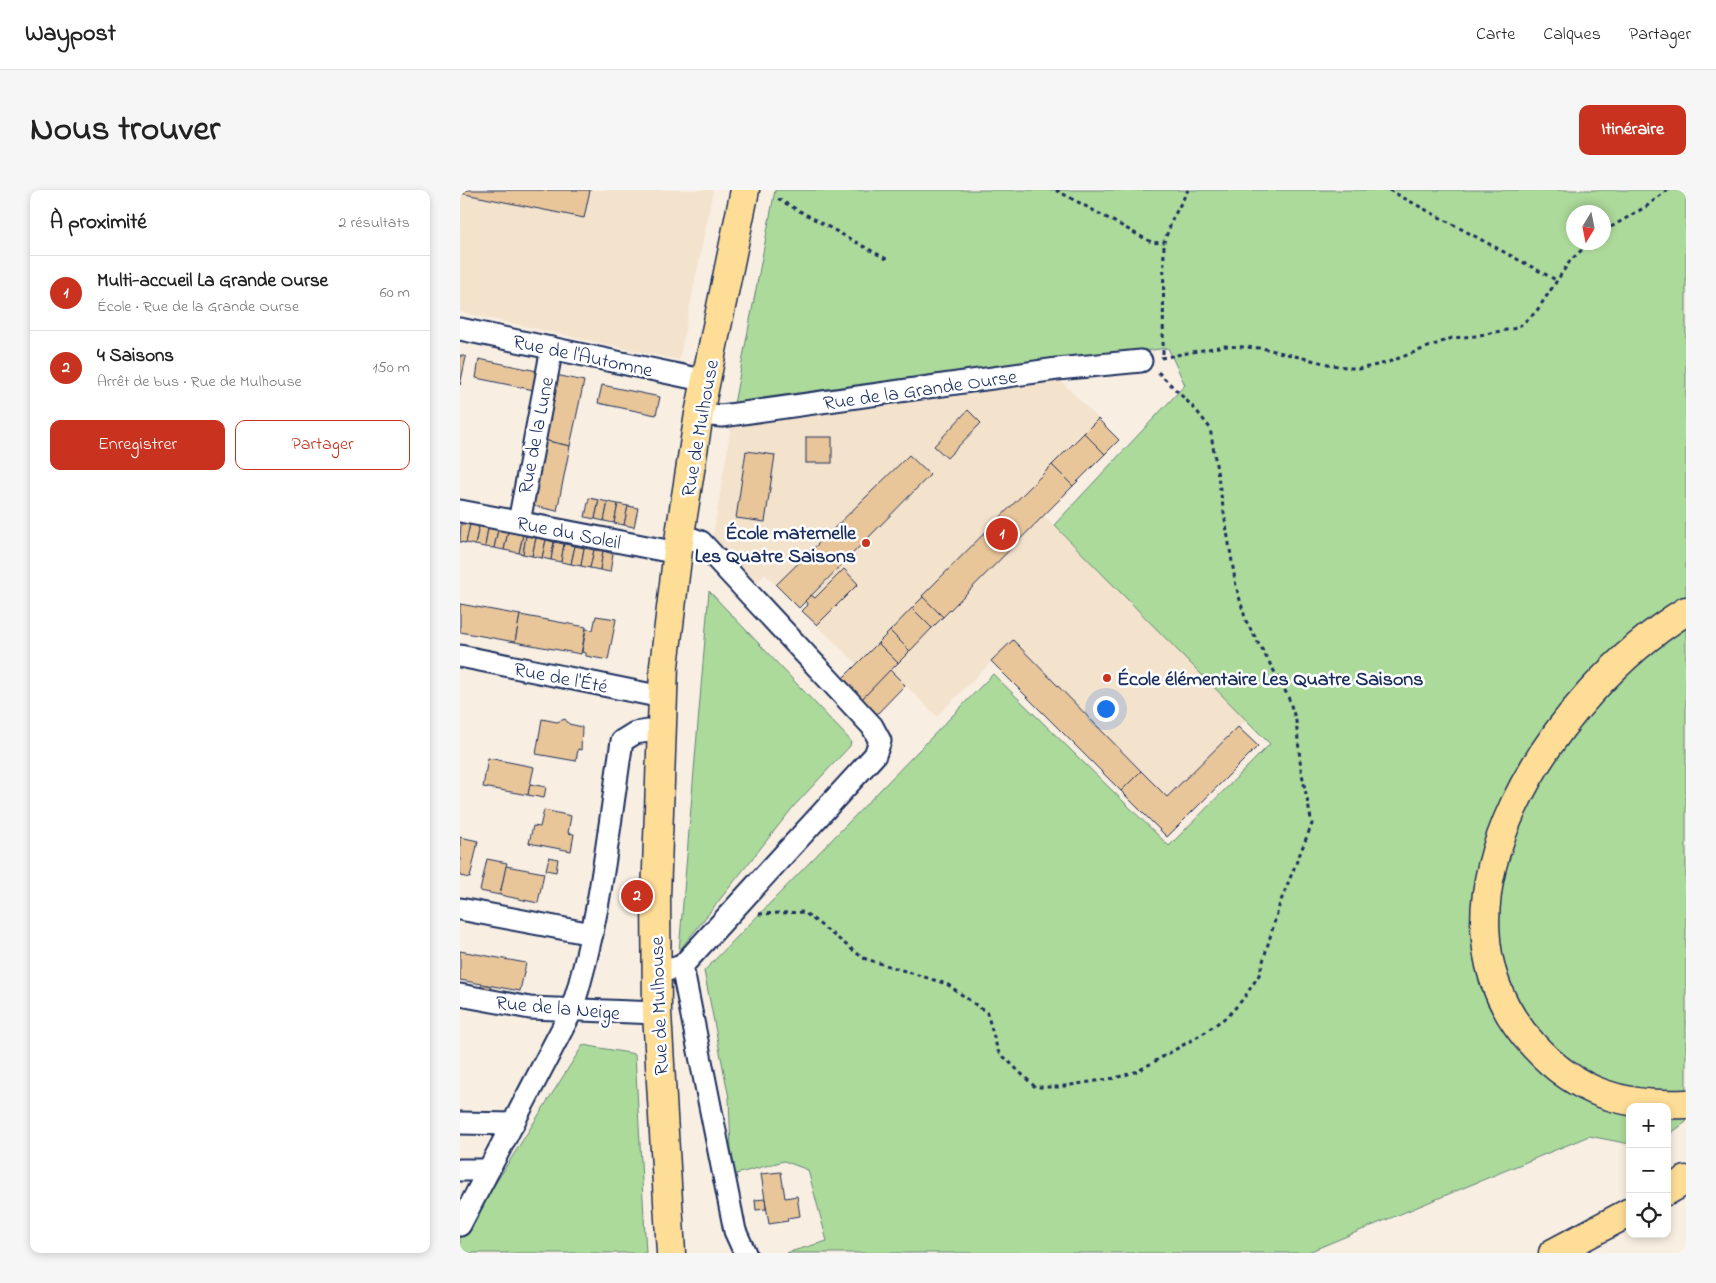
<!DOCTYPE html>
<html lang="fr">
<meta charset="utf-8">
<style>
body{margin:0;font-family:"Indie Flower",sans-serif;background:#f6f6f6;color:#222}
.controls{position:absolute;right:15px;bottom:15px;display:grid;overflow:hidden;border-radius:10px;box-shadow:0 2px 8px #0003}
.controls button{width:45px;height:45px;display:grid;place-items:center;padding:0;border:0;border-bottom:1px solid #e0e0e0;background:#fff;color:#222;font:25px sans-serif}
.compass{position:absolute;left:1106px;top:15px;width:45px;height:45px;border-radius:50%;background:#fff;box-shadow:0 2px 8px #0003;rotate:190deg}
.you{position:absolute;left:645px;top:518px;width:18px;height:18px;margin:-12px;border:4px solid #fff;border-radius:50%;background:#1a73e8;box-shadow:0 0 0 8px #1a73e833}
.badge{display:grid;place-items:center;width:32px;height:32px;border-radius:50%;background:#c8321e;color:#fff;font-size:16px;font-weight:700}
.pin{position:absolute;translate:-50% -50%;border:2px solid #fff;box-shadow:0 1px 5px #0006}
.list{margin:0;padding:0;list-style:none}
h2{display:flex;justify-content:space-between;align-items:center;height:65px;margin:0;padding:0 20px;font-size:21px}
h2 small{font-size:16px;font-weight:400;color:#767676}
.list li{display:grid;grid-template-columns:32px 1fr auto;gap:15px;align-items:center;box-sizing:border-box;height:75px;padding:0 20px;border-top:1px solid #e0e0e0}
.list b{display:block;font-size:19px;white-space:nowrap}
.list p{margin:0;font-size:16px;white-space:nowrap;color:#767676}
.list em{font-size:16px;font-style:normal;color:#767676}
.actions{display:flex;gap:10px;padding:15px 20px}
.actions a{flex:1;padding:11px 0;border:1px solid #c8321e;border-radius:10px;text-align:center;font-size:18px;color:#c8321e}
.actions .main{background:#c8321e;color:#fff}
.icon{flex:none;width:28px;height:28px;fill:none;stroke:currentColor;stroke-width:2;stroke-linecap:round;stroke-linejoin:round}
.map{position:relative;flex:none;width:1226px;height:1063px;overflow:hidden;border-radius:10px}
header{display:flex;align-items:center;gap:30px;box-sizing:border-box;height:70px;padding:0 25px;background:#fff;border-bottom:1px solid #e0e0e0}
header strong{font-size:24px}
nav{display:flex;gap:28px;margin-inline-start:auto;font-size:18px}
.intro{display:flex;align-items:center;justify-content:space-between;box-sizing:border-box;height:120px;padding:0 30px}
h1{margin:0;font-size:35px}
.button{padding:12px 22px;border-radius:10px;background:#c8321e;color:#fff;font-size:18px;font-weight:700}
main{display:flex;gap:30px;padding:0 30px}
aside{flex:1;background:#fff;border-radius:10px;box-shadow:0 2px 8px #0003}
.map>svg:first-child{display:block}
.built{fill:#f3e2cc}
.green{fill:#acda9a;stroke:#64847c;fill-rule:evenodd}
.building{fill:#e8c69a;stroke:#1b2f5e}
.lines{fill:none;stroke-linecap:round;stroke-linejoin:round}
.minor-casing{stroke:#1b2f5e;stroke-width:25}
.major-casing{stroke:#1b2f5e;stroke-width:31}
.highway-casing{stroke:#1b2f5e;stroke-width:31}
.path{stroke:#1b2f5e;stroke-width:3;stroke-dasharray:4 4;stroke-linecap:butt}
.minor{stroke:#fff;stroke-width:21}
.major{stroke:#fedd96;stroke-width:28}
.highway{stroke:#fedd96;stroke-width:28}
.poi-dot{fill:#c8321e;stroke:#fff;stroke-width:2}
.labels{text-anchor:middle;stroke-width:5;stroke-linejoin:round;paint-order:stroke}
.street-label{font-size:20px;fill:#1b2f5e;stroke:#fff}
.poi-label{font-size:20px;font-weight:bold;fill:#1b2f5e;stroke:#fff;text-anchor:end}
</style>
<header>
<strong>Waypost</strong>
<nav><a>Carte</a><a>Calques</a><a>Partager</a></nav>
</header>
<div class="intro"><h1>Nous trouver</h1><a class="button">Itinéraire</a></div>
<main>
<aside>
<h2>À proximité<small>2 résultats</small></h2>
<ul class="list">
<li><span class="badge">1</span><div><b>Multi-accueil La Grande Ourse</b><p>École · Rue de la Grande Ourse</p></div><em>60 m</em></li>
<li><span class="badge">2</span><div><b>4 Saisons</b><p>Arrêt de bus · Rue de Mulhouse</p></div><em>150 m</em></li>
</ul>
<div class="actions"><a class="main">Enregistrer</a><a>Partager</a></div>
</aside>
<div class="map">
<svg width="1226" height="1063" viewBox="0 0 1226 1063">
<rect width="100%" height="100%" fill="#f8eee1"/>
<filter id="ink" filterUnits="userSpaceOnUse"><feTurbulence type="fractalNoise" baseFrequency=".02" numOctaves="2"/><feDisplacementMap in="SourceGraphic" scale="10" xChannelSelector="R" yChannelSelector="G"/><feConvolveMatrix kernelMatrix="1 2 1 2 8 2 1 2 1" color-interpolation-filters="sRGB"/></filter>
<g filter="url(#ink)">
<g class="built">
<polygon points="0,0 253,0 219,170 0,122"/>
<polygon points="601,191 659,250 584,326 787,528 779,537 798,556 707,647 532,471 477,526 445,495 416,525 381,490 397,474 342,421 348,414 345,412 339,418 305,384 295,395 256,358 253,347 271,237"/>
</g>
<g class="green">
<path d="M315,0H1226V932L1207,946V917H1170V954L1129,946L846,1063H326L367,1051L348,980L324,971L272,985L269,908L244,781L533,484L709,656L810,554L594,335L725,195L708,158L274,214ZM1114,22H1144V52H1114Z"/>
<polygon points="249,401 391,551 390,556 334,616 219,761"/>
<polygon points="123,855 175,864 186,1063 0,1063 0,1025 16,1024"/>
</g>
<g class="building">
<polygon points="0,0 130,0 124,28 0,3"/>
<polygon points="0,165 6,167 0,195"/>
<polygon points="19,169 77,181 74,200 16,188"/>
<polygon points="96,185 124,191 110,256 83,250"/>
<polygon points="142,195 200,207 196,225 138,213"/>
<polygon points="508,220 521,233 487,268 474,256"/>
<polygon points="638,229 659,250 645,264 624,243"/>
<polygon points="624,243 645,264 613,296 592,275"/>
<rect x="346" y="247" width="26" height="26"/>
<polygon points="83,250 110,256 97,321 69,315"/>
<polygon points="286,261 315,265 305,332 276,328"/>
<polygon points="449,265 470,285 339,418 316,395"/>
<polygon points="592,275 613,296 483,427 462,406"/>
<polygon points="129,308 139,310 135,329 125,327"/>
<polygon points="139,310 148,312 144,331 135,329"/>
<polygon points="148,312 158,314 154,333 144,331"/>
<polygon points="158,314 168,316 164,335 154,333"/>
<polygon points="168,316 178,318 174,337 164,335"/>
<polygon points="1,333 10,334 6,353 0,352"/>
<polygon points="10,334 19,336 15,355 6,353"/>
<polygon points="19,336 28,338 25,357 15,355"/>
<polygon points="28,338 38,340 34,358 25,357"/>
<polygon points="38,340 48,342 44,360 34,358"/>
<polygon points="48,342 63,345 59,363 44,360"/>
<polygon points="63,345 66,346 63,364 59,363"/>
<polygon points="66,346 76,348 72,366 63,364"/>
<polygon points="76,348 86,350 82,368 72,366"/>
<polygon points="86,350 94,352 91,370 82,368"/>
<polygon points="94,352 104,354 101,372 91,370"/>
<polygon points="104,354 115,356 111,374 101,372"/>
<polygon points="115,356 124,358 121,376 111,374"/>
<polygon points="124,358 134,360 130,378 121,376"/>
<polygon points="134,360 143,361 140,380 130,378"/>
<polygon points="143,361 153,364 150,382 140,380"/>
<polygon points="384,379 398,394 357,435 342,421 348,415 345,411 351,405 355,408"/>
<polygon points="463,407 483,427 472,438 452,418"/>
<polygon points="0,414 60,425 55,452 0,442"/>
<polygon points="452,418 472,438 450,461 430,441"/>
<polygon points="60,425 126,437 121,464 55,452"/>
<polygon points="136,426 156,429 148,470 126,466 126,463 122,462 126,439 133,440"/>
<polygon points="430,441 450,461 438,473 418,453"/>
<polygon points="553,450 681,581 661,601 531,471"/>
<polygon points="418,453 438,473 401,510 381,490"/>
<polygon points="430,480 445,495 416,525 401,510"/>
<polygon points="82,529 97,532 105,529 109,534 122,537 121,560 118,559 116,571 76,564"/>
<polygon points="778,537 798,556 707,647 661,601 681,581 707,607"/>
<polygon points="28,568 74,577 68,605 23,597"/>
<polygon points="70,594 86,597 84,608 68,605"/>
<polygon points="84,620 111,626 108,643 114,644 111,661 69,653 73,636 80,637"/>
<polygon points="0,647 18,651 10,688 0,686"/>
<polygon points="89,667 98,669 96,682 86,680"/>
<polygon points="27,669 47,673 40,705 20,701"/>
<polygon points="46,676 84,683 78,713 40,705"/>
<polygon points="0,761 66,773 60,801 0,790"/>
<polygon points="22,794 31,796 30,801 20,799"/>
<polygon points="321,982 325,1008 337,1006 340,1026 327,1028 328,1031 309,1034 301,984"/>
<polygon points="305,1009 306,1019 296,1020 295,1010"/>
</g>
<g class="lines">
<g class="minor-casing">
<g id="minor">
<polyline points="0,139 247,191"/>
<polyline points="239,224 262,226 597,179 681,171"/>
<polyline points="0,321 218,363"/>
<polyline points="59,332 92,158"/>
<polyline points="0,466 202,507"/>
<polyline points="0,719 132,744"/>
<polyline points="222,776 275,1041 285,1063"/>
<polyline points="197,783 222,776 415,565 420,551 412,536 241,352 220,344"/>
<polyline points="0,805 70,818 197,823"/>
<polyline points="0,933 53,934"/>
<polyline points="0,980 28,980"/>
<path d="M0,1035L111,822C140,734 148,642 162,551L175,543L202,539"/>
</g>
</g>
<g class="major-casing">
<polyline id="major" points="211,1063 197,823 196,707 204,476 220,344 239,224 285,0"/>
</g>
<g class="highway-casing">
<g id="highway">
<path d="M1226,421C1098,500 945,717 1074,856C1117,903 1164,917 1226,914"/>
<polyline points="1207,1001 1226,990"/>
<polyline points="1093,1063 1170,1022"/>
</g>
</g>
<g class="path">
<polyline points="596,0 693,53 704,52 713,28 728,0"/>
<polyline points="929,0 1096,90"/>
<polyline points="318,9 430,71"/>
<polyline points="1144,41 1187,16 1207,0"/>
<polyline points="703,164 704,52"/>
<polyline points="701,168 764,156 802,158 872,175 898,179 926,173 992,148 1015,146 1057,138 1076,122 1110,71 1130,52"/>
<polyline points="299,724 344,722 403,768 487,794 527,823 538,861 575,897 598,897 655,888 678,881 744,843 769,825 784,808 799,785 820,713 852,634 841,579 836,531 828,506 786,431 776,396 750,238 736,220 698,182"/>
</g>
<use href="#minor" class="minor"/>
<use href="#major" class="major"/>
<use href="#highway" class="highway"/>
</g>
</g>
<g class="poi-dot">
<circle cx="406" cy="353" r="5"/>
<circle cx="647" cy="488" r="5"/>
</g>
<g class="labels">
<g class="street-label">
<text transform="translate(123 165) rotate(12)" y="7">Rue de l'Automne</text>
<text transform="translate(460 199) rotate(-8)" y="7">Rue de la Grande Ourse</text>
<text transform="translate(239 238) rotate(-80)" y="7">Rue de Mulhouse</text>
<text transform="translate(75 245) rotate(-79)" y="7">Rue de la Lune</text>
<text transform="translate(109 342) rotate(11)" y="7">Rue du Soleil</text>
<text transform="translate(101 487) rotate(11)" y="7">Rue de l'Été</text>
<text transform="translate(198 816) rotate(-92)" y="7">Rue de Mulhouse</text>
<text transform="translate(98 817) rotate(5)" y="7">Rue de la Neige</text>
</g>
<g class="poi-label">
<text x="396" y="349">École maternelle<tspan x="396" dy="23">Les Quatre Saisons</tspan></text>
<text x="657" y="495" text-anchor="start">École élémentaire Les Quatre Saisons</text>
</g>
</g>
</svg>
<div class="controls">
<button>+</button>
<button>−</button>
<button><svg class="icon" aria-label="locate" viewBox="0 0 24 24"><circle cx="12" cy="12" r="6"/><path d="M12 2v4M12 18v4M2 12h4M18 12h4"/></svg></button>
</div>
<svg class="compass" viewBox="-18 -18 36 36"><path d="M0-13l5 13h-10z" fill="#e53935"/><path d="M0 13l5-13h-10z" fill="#767676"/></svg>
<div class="you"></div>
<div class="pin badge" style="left:542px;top:344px">1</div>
<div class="pin badge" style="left:177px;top:706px">2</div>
</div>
</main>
